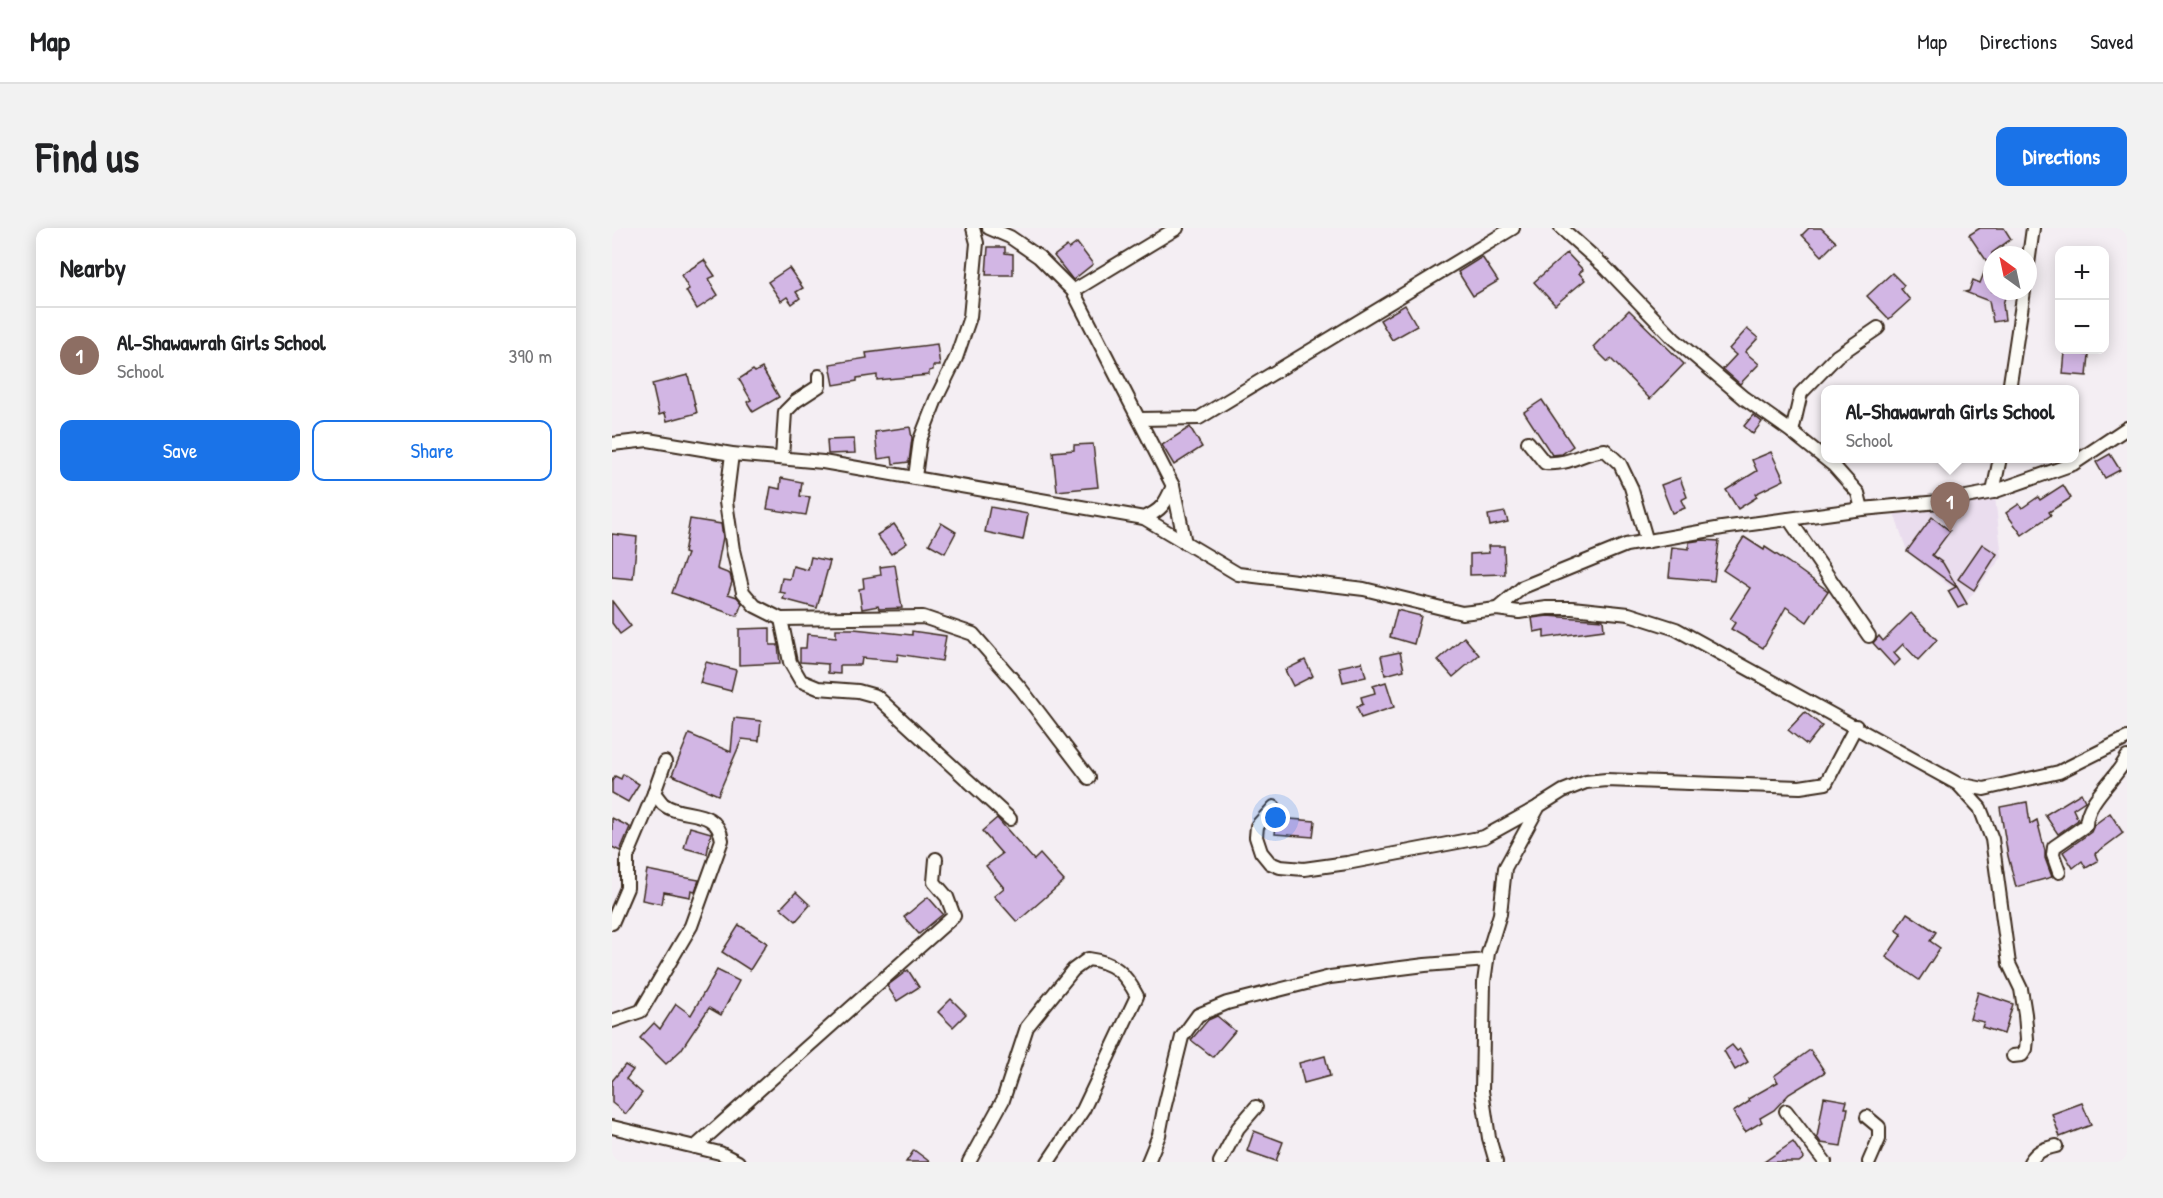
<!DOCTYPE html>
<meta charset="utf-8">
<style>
body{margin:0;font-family:"Patrick Hand",sans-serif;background:#f2f2f2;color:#202124}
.controls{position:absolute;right:18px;top:18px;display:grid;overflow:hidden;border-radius:12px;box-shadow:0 3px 15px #0003}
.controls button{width:54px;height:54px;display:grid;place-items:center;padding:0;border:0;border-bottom:2px solid #e0e0e0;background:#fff;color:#202124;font:30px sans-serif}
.compass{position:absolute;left:1371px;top:18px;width:54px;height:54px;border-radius:50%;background:#fff;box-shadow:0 3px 15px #0003;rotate:327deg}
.you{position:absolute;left:664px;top:590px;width:21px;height:21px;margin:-15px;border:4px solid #fff;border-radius:50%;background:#1a73e8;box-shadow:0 0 0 9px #1a73e833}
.badge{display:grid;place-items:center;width:39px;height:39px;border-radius:50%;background:#1a73e8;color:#fff;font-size:20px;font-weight:700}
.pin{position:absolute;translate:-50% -50px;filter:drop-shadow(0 2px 3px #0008)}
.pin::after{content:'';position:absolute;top:32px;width:21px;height:18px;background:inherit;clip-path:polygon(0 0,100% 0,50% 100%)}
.popup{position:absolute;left:1209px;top:157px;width:258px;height:78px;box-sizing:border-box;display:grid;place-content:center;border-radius:12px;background:#fff;filter:drop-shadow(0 2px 4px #0005);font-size:20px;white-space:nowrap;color:#757577}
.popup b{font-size:22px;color:#202124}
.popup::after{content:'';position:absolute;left:50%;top:100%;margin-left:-12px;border:12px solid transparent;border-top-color:#fff}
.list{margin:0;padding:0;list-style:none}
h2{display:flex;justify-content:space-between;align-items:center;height:78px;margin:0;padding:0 24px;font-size:26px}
h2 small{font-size:20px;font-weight:400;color:#757577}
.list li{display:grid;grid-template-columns:39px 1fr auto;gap:18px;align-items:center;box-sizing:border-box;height:96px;padding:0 24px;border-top:2px solid #e0e0e0}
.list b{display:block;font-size:22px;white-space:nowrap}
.list p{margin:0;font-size:20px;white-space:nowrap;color:#757577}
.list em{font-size:20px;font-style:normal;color:#757577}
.actions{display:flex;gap:12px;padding:18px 24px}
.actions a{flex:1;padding:14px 0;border:2px solid #1a73e8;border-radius:12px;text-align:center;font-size:21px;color:#1a73e8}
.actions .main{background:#1a73e8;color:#fff}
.map{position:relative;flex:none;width:1515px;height:934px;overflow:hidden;border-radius:12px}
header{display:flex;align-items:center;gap:36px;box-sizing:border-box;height:84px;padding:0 30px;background:#fff;border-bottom:2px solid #e0e0e0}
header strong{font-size:28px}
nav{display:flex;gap:33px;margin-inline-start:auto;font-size:21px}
.intro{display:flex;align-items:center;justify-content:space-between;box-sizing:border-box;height:144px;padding:0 36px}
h1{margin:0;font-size:42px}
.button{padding:15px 27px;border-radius:12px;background:#1a73e8;color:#fff;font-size:21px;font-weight:700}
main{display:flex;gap:36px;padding:0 36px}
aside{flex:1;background:#fff;border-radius:12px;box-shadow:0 3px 15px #0003}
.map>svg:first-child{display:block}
.built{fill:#eaddee}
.building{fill:#d2b6e4;stroke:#3b2a1e;stroke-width:1.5}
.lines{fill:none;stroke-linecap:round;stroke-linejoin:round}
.minor-casing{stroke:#3b2a1e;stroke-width:16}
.minor{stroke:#fdfcf7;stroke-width:12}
</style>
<header>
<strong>Map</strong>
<nav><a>Map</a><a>Directions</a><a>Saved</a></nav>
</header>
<div class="intro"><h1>Find us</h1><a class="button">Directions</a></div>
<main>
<aside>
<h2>Nearby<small></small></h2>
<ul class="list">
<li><span class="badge" style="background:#8d6e63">1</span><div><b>Al-Shawawrah Girls School</b><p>School</p></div><em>390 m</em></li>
</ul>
<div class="actions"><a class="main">Save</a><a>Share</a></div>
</aside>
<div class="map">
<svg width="1515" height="934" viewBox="0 0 1515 934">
<rect width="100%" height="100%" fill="#f4eef3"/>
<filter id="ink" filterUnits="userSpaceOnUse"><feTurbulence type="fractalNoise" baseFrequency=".0167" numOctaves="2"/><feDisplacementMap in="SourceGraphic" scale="12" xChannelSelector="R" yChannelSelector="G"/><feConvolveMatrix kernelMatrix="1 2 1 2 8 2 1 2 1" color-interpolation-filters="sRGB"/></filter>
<g filter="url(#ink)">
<polygon class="built" points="1383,269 1390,329 1355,373 1295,323 1282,285"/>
<g class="building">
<polygon points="1197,0 1209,0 1224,14 1210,28 1190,7"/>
<polygon points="1368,0 1392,0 1399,11 1380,25 1380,63 1395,63 1391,76 1393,92 1381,94 1377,73 1353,64 1357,63 1361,52 1368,55 1376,35 1357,7"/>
<polygon points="465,15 481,36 461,52 442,28 455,18 457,21"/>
<polygon points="376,19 393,19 393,25 401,26 401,47 374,47"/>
<polygon points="955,25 971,42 967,45 973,52 943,77 922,54"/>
<polygon points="870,29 886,53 861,68 846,44"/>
<polygon points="92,32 103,48 96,51 106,67 85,81 74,63 77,61 69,47"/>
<polygon points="177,40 191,60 184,64 188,70 180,76 175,69 169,73 156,54"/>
<polygon points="1280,45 1292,57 1289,61 1298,72 1277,91 1255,68"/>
<polygon points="793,77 805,98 780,112 768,92"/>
<polygon points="1017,82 1072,136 1038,171 999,131 996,134 981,119"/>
<polygon points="1135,101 1146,110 1133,124 1147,136 1128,156 1111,141 1124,127 1117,121"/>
<polygon points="325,116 328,138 321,138 321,142 317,143 317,147 265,152 265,147 245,150 245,153 222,157 218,136 255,130 254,125"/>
<polygon points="1453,124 1477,127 1475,148 1451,146"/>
<polygon points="150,140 167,169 141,184 135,174 139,172 127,151 141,142 143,144"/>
<polygon points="76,147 85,185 55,193 53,185 47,187 40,156"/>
<polygon points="930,172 961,218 950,226 940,227 912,184"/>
<polygon points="1141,187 1150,194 1141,206 1132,198"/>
<polygon points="298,199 300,210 297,234 281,236 280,229 266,231 263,204"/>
<polygon points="578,199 590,219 562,237 550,217"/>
<polygon points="242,211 243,225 216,226 215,212"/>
<polygon points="481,216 486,259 445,263 441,224 462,222 462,217"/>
<polygon points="1159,224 1172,252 1143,266 1145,269 1126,281 1114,262 1145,243 1140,232"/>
<polygon points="1498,226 1508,242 1493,250 1484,234"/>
<polygon points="169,250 190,254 188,268 198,269 194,287 155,281 159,259 168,261"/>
<polygon points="1068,250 1075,269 1069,272 1073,280 1060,285 1049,257"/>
<polygon points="1451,257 1459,270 1437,284 1439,287 1410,307 1394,285 1407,276 1410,280 1426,269 1428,272"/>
<polygon points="378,279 416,286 411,312 373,304"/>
<polygon points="893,284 896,294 878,298 876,287"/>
<polygon points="1320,289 1338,303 1320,327 1331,335 1355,376 1346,380 1336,363 1344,359 1295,323"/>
<polygon points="78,291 109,296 111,309 105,341 118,346 120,354 116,366 125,369 130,375 125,388 60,365 75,326 72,325"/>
<polygon points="329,295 344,304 333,325 317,316"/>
<polygon points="282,296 295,315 279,326 265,307"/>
<polygon points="0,306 25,309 21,351 0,349"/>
<polygon points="1132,309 1152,322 1153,319 1176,334 1216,363 1195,394 1174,379 1151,420 1119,401 1123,395 1118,391 1138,360 1111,342"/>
<polygon points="1091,312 1107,313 1102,353 1057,349 1060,319 1077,321 1077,314"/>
<polygon points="1370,316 1385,326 1362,362 1346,351"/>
<polygon points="876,318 892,318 893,346 858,347 858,326 877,325"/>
<polygon points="199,329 218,333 205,380 171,371 173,365 167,364 170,350 178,351 181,338 196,342"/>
<polygon points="283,337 290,380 267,381 266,378 250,381 247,361 252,360 251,350 269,347 268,339"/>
<polygon points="0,373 19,398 8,406 0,395"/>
<polygon points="785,382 809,388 802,416 778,409"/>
<polygon points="1299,385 1325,412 1306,432 1291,416 1282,425 1288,432 1282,438 1261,415 1267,408 1271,413"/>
<polygon points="936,388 991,392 992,402 932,410 932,402 922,404 920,390"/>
<polygon points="158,400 158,417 166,417 168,435 127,437 127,401"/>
<polygon points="224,401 242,401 300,407 300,403 334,408 330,433 286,426 285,433 250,430 249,437 228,437 228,446 216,445 216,436 188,434 188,420 194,420 195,406 224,409"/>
<polygon points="852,409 867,427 841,449 826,432"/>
<polygon points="788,424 792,442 773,447 769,428"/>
<polygon points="693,432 701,448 681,458 673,442"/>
<polygon points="94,434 124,442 119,463 88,455"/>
<polygon points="750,434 754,449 731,454 727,439"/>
<polygon points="774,454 782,479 749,490 745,479 751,476 749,469 763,465 761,458"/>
<polygon points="1193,484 1210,498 1195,517 1176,502"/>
<polygon points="122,490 149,493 147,513 130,511 106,567 60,547 77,506 119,524"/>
<polygon points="11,546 27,556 16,574 0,565 0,553 3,548 9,551"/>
<polygon points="1469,565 1473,573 1461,581 1466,592 1446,606 1433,587"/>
<polygon points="1415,574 1418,596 1425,592 1433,623 1433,630 1440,649 1404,659 1396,628 1388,579"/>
<polygon points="1498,585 1511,605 1483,626 1486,633 1474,640 1470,633 1461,640 1451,624 1479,604 1482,597"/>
<polygon points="0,590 18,599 8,623 0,619"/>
<polygon points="385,590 422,632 428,626 452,653 405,694 382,668 392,660 374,638 390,626 370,603"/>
<polygon points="665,590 703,593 701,609 663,606"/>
<polygon points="78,599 99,605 95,626 72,620"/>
<polygon points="35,642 65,648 87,652 83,663 79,662 78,669 52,664 50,676 30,672"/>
<polygon points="184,664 198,677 184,693 169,680"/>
<polygon points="316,669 331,686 307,706 292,689"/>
<polygon points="1295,685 1324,704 1318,713 1328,720 1307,752 1274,729 1290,706 1284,702"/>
<polygon points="127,697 155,715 138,742 110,724"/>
<polygon points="105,742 127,753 109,787 97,780 69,822 54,836 28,810 42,795 48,801 64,776 79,787"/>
<polygon points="296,742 307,759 285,773 275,758"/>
<polygon points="1366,764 1401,776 1392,806 1370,799 1372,794 1358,791"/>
<polygon points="339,771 354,786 341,799 326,784"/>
<polygon points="605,788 623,803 601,829 579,812 596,792"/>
<polygon points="1120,817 1125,823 1128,821 1136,834 1123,842 1112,823"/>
<polygon points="1198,822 1213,844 1177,866 1162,882 1148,890 1150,894 1133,904 1121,884 1138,873 1136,871 1166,854 1162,848"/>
<polygon points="713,828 718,848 692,855 687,835"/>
<polygon points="13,837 21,842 14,851 30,865 14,886 0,875 0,853"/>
<polygon points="1212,869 1235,873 1233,880 1236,880 1229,918 1209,915 1205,909"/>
<polygon points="1470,875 1479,897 1448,909 1440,886"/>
<polygon points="642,903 671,914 664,933 635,923"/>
<polygon points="1181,914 1192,930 1187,934 1152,934"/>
<polygon points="302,922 318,934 294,934"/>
</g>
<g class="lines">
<g class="minor-casing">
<g id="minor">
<polyline points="377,0 398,9 427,29 461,63 561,258 573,315"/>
<polyline points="949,0 993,39 1062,111 1132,170 1180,204 1221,237 1246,265 1250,281"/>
<polyline points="1416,36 1421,0"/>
<polyline points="461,63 565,0"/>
<polyline points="1397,162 1412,63"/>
<polyline points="527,191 587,190 901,0"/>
<polyline points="1180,204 1189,165 1225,128 1266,100"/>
<path d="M916,214L933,235C960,237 969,224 993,222L1008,236L1019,259L1035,314"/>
<polyline points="0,216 36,212 120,226 211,234 532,290 626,346 752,361 850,385 885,381 907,384 935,380 960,380 1017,386 1064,401 1346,556 1372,561 1447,544 1515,510"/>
<polyline points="120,226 114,274 121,322 131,364 143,378 169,391 311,389 361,406 409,461 477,550"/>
<polyline points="170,230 173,184 184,173 207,158 207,148"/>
<polyline points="303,249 308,212 324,171 344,130 358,89 365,15 361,0"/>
<polyline points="1381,264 1388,230"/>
<path d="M532,290C550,282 553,276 561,258"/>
<polyline points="1177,291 1257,408"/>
<polyline points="885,381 911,359 1014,317 1110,300 1250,281 1327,274 1381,264 1461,236 1515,200"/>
<polyline points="169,391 178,434 189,453 206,460 246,463 264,468 398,591"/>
<polyline points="1346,556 1368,580 1380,611 1397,736 1409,761 1413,786 1415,811 1414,821 1410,827 1401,828"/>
<polyline points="662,579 645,598 644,609 649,624 658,635 668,639 692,641 735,635 872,609 926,579"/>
<path d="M1447,644L1441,627L1442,619L1474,597C1475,571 1503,553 1515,529"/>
<polyline points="0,695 15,660 15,629 42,565"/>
<path d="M0,793L29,783L79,698L110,612C105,578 69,591 51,576C48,573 45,568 42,565L53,534"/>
<polyline points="1174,883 1213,934"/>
<polyline points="1255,889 1267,899 1267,911 1257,934"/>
<polyline points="0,899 108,925 126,934"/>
<polyline points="83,919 342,688 335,669 322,654 324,631"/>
<path d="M357,934L391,872L415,799L461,742L476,731C502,734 513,745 525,768L471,882L436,934"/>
<polyline points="536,934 547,907 552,881 570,809 586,787 615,775 718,749 813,737 875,732"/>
<polyline points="608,934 626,900 644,879"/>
<polyline points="884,934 877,910 870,863 872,754 876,725 888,686 893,640 927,578 951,563 974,554 994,552 1188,559 1214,555 1244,498"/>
<path d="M1418,934C1425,923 1431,921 1444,918"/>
</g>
</g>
<use href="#minor" class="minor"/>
</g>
</g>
</svg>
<div class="controls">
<button>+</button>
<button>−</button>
</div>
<svg class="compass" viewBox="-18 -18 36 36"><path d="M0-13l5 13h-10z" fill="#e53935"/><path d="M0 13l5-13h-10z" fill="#757577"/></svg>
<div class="you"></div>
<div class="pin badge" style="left:1338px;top:304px;background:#8d6e63">1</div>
<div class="popup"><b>Al-Shawawrah Girls School</b>School</div>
</div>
</main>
